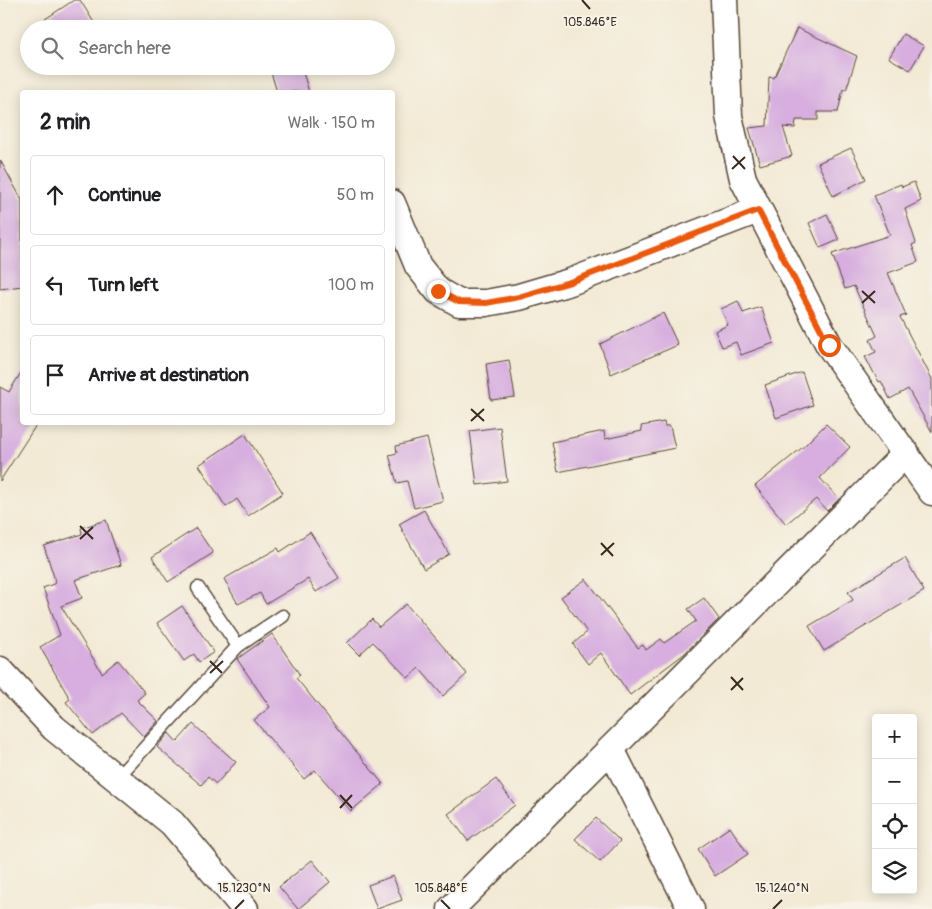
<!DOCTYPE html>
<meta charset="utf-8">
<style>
body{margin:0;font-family:Pangolin,sans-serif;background:#f6f6f6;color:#202124}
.controls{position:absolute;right:15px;bottom:15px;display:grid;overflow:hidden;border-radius:5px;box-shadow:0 2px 12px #0003}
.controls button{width:45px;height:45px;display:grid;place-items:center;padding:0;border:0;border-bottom:1px solid #e0e0e0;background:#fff;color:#202124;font:25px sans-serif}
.stop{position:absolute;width:15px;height:15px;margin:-11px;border:4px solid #ea580c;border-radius:50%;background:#fff}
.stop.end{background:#ea580c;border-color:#fff;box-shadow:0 1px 5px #0008}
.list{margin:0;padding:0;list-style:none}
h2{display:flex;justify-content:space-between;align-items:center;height:65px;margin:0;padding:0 20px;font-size:21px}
h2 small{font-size:16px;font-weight:400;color:#757577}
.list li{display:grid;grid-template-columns:32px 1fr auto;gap:15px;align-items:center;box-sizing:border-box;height:80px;margin:0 10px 10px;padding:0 10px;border:1px solid #e0e0e0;border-radius:5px}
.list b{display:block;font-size:19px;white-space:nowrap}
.list em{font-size:16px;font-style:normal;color:#757577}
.icon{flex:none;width:28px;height:28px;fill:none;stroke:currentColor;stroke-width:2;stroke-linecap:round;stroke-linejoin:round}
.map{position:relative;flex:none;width:932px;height:909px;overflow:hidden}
.search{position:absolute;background:#fff;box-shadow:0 2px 12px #0003;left:20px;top:20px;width:375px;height:55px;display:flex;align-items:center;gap:12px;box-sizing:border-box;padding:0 18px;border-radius:28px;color:#757577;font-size:19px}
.panel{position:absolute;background:#fff;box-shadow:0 2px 12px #0003;left:20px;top:90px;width:375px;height:335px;border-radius:5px}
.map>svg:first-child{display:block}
.building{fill:#d7aedf}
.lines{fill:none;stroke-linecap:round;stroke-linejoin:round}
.lane-casing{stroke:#574739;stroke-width:15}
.street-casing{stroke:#574739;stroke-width:29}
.lane{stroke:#fff;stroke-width:12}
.street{stroke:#fff;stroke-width:26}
.route{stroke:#ea580c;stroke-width:6}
.ticks{fill:none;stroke:#3b2a1e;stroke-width:2}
.ticks-label{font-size:12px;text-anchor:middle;fill:#3b2a1e;stroke:#f7f3e8;stroke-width:4;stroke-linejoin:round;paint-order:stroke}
</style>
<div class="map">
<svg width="932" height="909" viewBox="0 0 932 909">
<rect width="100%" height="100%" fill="#f7f3e8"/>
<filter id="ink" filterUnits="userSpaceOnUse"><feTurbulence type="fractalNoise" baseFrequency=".02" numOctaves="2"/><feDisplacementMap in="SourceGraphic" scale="10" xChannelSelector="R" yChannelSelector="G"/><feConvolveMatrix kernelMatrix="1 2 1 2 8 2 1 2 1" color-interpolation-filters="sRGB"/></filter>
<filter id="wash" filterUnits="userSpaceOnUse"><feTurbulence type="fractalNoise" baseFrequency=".0096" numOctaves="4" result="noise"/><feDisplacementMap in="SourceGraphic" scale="20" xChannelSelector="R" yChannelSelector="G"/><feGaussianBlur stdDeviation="1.12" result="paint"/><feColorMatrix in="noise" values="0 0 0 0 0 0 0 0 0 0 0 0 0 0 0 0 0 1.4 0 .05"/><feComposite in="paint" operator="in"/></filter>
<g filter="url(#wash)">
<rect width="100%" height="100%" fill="#f3ead5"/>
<g id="blocks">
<g class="building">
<polygon points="74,0 80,0 98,29 30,29"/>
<polygon points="797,28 857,56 846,90 843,89 838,112 818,112 818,120 796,120 795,128 783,127 792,156 760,165 749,128 767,126 769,77 774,78"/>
<polygon points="903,34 924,46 910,70 889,58"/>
<polygon points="269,66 301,66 309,92 277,92"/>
<polygon points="851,148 866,179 833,196 818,163"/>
<polygon points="0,160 22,200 22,286 0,289"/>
<polygon points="914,182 921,201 905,209 916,243 912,245 918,262 888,273 906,315 900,317 932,379 932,432 908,389 890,399 881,381 879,382 865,357 876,352 870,340 877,336 854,286 845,289 832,254 890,235 874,195 901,184 902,187"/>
<polygon points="827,214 839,240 820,248 809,223"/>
<polygon points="738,301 743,313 761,307 774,343 741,355 736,342 722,347 715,331 728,325 721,309"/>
<polygon points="663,313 678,345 611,374 600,344"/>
<polygon points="509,360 515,397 491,400 486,364"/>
<polygon points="22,371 22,422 38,422 0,481 0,387 9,392"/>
<polygon points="802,372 813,405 776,418 765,385"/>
<polygon points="664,422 665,426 670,426 675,448 558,472 552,442 604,431 605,439 642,431 641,426"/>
<polygon points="826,424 850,447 820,478 839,499 827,511 816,499 786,524 755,486 803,447"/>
<polygon points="500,427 507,481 477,485 470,431"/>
<polygon points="245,434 283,493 248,516 237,499 226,507 199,465"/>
<polygon points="427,438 443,501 414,508 407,481 397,483 389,455 397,453 396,446"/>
<polygon points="424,510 449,554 424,569 399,524"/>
<polygon points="106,520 121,565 75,580 82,598 61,606 102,673 118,660 145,693 137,700 158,721 144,737 121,713 93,735 66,702 70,699 40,647 60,635 43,588 56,583 44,546 82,534 81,528"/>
<polygon points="196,528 213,553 168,582 152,557"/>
<polygon points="310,532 339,578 316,592 308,579 266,604 260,593 238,604 224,579 278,548 280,552"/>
<polygon points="905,558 924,591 824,651 809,626 853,600 848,592"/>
<polygon points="586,579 638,648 643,645 646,650 661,639 664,643 696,621 688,609 704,598 719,619 684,654 630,695 601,653 588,664 573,644 587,632 561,597"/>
<polygon points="406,604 467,674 443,696 419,668 408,678 373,642 359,655 347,643 372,619 379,627"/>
<polygon points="182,606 214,652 199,662 194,654 184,661 157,623"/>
<polygon points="272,634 300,675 296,678 383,784 351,811 315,770 304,779 254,720 270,707 237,659"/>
<polygon points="193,724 236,762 216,784 208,777 201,785 157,747 169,733 177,742"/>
<polygon points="496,779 515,805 468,841 448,814"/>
<polygon points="596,818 620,841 600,862 575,839"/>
<polygon points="730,827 748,854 715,876 698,849"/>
<polygon points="312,860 330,882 298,909 279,887"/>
<polygon points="393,876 402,900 377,909 368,885"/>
</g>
</g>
</g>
<g filter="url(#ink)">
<use href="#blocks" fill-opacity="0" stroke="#574739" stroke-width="1"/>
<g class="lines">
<g class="lane-casing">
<g id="lane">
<polyline points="198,588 238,646"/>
<polyline points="117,778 238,646 283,616"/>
</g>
</g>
<g class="street-casing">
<g id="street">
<polyline points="724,0 729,116 743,179 829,345 932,492"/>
<polyline points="392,203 418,266 438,291 459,303 486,303 519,297 570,282 758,210"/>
<polyline points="0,670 54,728 172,823 245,909"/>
<polyline points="611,749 691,909"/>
<polyline points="451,909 906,453"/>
</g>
</g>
<use href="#lane" class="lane"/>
<use href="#street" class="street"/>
</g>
</g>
<g class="lines" filter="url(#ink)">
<polyline class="route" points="438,291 459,302 486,303 519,297 570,282 758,210 829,345"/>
</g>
<path class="ticks" d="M582,0L590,9M733,156L745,169M732,169L745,157M862,291L875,303M862,303L875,291M471,409L484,421M471,421L484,409M80,526L93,539M80,539L93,527M601,543L613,556M601,555L614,543M210,661L222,673M210,673L223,661M731,677L743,690M731,690L743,678M340,795L352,808M340,808L352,795M441,900L450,909M235,909L244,900M773,909L782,900"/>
<g class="ticks-label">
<text x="590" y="26">105.846°E</text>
<text x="441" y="892">105.848°E</text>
<text x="244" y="892">15.1230°N</text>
<text x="782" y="892">15.1240°N</text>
</g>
</svg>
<div class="controls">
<button>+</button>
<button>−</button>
<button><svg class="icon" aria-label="locate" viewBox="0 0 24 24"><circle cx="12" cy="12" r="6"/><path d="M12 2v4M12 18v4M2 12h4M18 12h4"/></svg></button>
<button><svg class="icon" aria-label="layers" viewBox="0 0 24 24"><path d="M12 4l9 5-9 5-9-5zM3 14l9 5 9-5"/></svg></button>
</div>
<div class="stop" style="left:829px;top:345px"></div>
<div class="stop end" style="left:438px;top:291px"></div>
<div class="search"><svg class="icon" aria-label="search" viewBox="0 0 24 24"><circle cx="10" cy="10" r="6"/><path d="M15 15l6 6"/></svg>Search here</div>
<section class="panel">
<h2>2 min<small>Walk · 150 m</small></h2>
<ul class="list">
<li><svg class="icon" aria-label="ahead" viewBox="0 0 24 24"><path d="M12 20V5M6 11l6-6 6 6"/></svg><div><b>Continue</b></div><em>50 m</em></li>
<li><svg class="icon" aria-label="left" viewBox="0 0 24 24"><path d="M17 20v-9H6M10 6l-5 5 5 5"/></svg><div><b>Turn left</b></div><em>100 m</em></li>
<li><svg class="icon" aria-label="arrive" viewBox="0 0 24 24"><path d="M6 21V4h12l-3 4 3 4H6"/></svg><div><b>Arrive at destination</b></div></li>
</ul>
</section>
</div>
